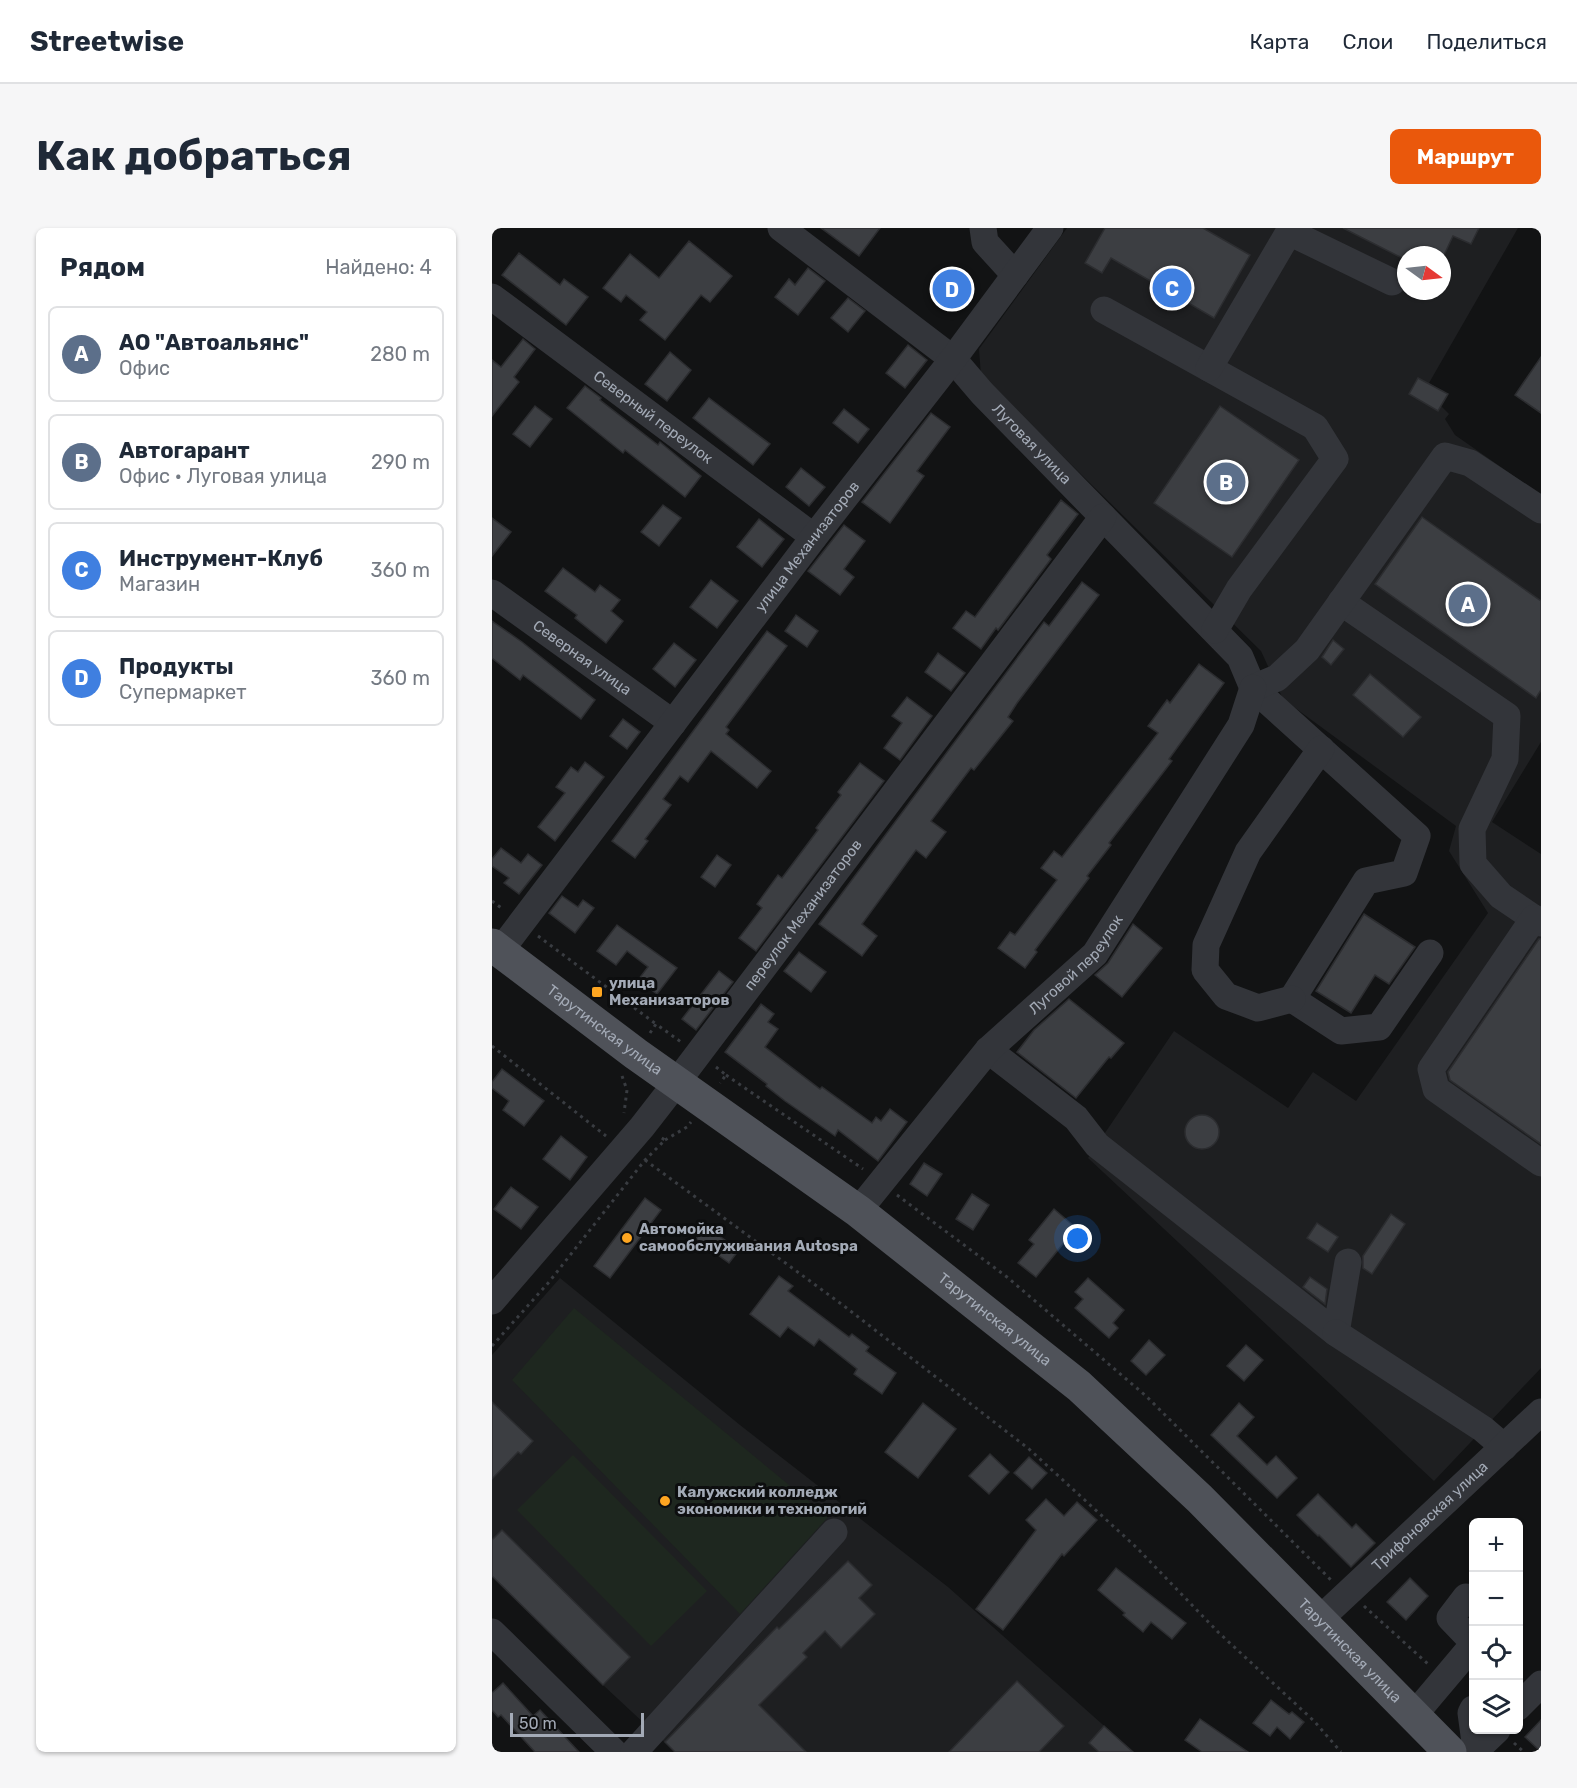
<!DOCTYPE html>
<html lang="ru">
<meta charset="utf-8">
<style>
body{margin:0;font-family:Rubik,sans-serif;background:#f6f6f7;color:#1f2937}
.controls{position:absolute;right:18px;bottom:18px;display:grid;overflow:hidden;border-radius:9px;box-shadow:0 2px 4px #0004}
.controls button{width:54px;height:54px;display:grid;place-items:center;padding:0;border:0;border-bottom:2px solid #e0e1e3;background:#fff;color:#1f2937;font:30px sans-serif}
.compass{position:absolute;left:905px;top:18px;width:54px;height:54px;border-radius:50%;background:#fff;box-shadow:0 2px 4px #0004;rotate:105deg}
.scale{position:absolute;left:18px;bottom:15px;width:134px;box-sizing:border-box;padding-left:6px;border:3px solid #a3aab6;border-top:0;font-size:16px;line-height:21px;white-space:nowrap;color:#a3aab6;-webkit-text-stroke:4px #0d0e0f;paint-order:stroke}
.you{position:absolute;left:586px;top:1011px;width:21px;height:21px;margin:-15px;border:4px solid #fff;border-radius:50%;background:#1a73e8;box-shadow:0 0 0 9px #1a73e833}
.badge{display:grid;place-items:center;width:39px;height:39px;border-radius:50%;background:#ea580c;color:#fff;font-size:20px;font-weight:700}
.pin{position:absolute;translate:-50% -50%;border:3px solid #fff;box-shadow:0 2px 6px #0006}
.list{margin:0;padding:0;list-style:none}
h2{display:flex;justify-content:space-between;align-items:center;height:78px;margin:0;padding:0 24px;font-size:26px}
h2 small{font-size:20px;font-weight:400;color:#747a83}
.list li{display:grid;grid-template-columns:39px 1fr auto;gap:18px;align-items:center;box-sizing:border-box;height:96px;margin:0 12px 12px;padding:0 12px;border:2px solid #e0e1e3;border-radius:9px}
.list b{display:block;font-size:22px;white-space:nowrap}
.list p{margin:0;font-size:20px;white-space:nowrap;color:#747a83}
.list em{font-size:20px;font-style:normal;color:#747a83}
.icon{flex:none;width:33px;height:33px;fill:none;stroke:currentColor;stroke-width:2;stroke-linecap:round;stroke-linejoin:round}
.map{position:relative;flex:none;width:1049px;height:1524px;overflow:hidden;border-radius:9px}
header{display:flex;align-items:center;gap:36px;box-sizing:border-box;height:84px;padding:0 30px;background:#fff;border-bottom:2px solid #e0e1e3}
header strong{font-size:28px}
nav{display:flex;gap:33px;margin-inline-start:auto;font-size:21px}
.intro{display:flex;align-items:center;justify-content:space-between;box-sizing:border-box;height:144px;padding:0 36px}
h1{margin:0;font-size:42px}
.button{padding:15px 27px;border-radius:9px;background:#ea580c;color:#fff;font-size:21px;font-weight:700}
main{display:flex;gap:36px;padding:0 36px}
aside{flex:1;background:#fff;border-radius:9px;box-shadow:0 2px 4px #0004}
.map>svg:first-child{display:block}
.built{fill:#1e1f21;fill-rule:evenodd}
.green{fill:#1e271f}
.building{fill:#3c3e42;stroke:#2c2d30;stroke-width:1.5}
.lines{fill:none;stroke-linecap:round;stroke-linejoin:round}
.path{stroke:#393c41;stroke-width:3;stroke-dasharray:3 4.5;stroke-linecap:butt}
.minor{stroke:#33353a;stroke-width:27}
.major{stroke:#4f5259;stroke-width:33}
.poi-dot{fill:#fea621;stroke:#0d0e0f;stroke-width:2}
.labels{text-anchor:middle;stroke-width:6;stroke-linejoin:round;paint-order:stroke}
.street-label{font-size:15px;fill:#a3aab6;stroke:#0d0e0f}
.poi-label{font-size:15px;font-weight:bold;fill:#a3aab6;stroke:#0d0e0f;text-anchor:start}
</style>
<header>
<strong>Streetwise</strong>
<nav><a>Карта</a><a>Слои</a><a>Поделиться</a></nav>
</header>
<div class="intro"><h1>Как добраться</h1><a class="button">Маршрут</a></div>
<main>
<aside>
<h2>Рядом<small>Найдено: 4</small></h2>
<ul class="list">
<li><span class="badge" style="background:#5c6f8a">A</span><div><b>АО &quot;Автоальянс&quot;</b><p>Офис</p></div><em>280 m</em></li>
<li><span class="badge" style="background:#5c6f8a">B</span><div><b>Автогарант</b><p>Офис · Луговая улица</p></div><em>290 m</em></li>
<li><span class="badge" style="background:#3f7fe0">C</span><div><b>Инструмент-Клуб</b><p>Магазин</p></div><em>360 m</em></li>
<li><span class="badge" style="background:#3f7fe0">D</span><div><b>Продукты</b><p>Супермаркет</p></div><em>360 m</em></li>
</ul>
</aside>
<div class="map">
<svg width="1049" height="1524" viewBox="0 0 1049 1524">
<rect width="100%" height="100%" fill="#121314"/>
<g class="built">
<path d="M575,0H1026L937,155L956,166L949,178L957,186L953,191L963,207L1049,267V514L1000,594L1049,626V1140L942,1253L596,930L682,803L796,880L821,844L864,873L996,685L957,623L964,598L791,471L769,423L489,148L487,121ZM914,27H950V63H914Z"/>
<polygon points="68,1050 248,1197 456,1359 637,1520 633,1524 183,1524 111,1457 0,1348 0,1127"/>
</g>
<g class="green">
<polygon points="82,1080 336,1289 248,1386 20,1152"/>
<polygon points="81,1227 215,1363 159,1418 25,1282"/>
</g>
<g class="building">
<polygon points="329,0 388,0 367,28"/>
<polygon points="613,0 711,0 758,27 722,90 619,30 610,45 593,35"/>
<polygon points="851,0 987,0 979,16 961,8 952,27 914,27 914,32"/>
<polygon points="197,13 240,48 218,74 209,67 173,112 148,92 155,84 134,67 129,74 111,60 138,26 167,50"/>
<polygon points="27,25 68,57 72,51 96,69 74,97 10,47"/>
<polygon points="316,40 333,53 306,87 283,69 297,51 303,57"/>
<polygon points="456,41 476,56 458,80 448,73 447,65 447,53"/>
<polygon points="356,70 373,83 356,104 339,90"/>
<polygon points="31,111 43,121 22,149 27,154 0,188 0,132 9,139"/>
<polygon points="416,117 435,132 413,160 394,145"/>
<polygon points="178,124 199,142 175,173 153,156"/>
<polygon points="1049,129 1049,185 1023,167"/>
<polygon points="926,150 956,166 946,183 917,166"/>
<polygon points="93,158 109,170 108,172 166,217 168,214 209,248 193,269 133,222 131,225 75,180"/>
<polygon points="217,170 278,216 261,237 201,190"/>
<polygon points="43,178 60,191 38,219 21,206"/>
<polygon points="728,178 807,232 740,329 662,275"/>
<polygon points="352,181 377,201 366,215 341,195"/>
<polygon points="439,185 458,199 425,243 432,248 398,295 370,274"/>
<polygon points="309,240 333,259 317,278 294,259"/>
<polygon points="569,272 586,286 555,327 559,331 506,402 504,400 489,421 461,400 474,383 483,389"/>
<polygon points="171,277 189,290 167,318 149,304"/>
<polygon points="930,289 1049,373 1049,462 1044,470 883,356"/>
<polygon points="0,290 19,304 0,328"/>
<polygon points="267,291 292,311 270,339 245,319"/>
<polygon points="352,297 373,313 352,341 362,349 348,367 316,343"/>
<polygon points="71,340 103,364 108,357 128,372 119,383 131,393 114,415 83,390 85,387 53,363"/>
<polygon points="219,352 246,373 225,400 198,379"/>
<polygon points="590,354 607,367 525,475 516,489 521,493 482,542 479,540 439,593 454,604 434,630 424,622 370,696 385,708 370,728 327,696 552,394 557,398"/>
<polygon points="304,387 326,403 315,419 293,403"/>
<polygon points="0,393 30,414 103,472 89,491 31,447 28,452 0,430"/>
<polygon points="275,403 295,418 234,499 237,502 234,506 279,543 265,560 219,523 196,554 188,548 171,571 179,577 153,611 156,613 143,630 120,613"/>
<polygon points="841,412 852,421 839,437 830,429"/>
<polygon points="182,415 204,432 183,459 161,441"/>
<polygon points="446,425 473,445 459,463 433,444"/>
<polygon points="707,436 732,455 677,531 680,533 617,615 619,617 595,648 597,650 543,722 545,724 533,740 506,720 518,704 523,707 565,652 549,640 562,623 570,629 666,505 656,498 675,472 678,475"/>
<polygon points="878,446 929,489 911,509 861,467"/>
<polygon points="415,469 440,488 408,532 392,520 410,495 400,488"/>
<polygon points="131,491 148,504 135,521 118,508"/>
<polygon points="93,534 112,549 63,613 46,599 73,565 64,559 79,539 86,544"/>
<polygon points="368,535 392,553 264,723 247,710 270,680 265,676 286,647 290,650 326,602 324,600 349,567 346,564"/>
<polygon points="9,620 29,635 36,626 50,637 27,666 12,655 17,650 0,638 0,631"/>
<polygon points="225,627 239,637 223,659 209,649"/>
<polygon points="70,668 86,679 91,672 102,680 83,705 57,685"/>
<polygon points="872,686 923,719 897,756 883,747 859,785 824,763"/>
<polygon points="641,696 670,720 630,769 603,747 616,735"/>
<polygon points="125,697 185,740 165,766 146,752 156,739 135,723 124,737 105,723"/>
<polygon points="1047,711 1049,711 1049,916 958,852 956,844"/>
<polygon points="307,724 334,744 319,764 292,743"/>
<polygon points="227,743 241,754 204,802 190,791"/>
<polygon points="577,771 632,815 619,830 617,829 584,870 525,824 542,802"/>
<polygon points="269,776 282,786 276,794 286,801 273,819 328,861 330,859 380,895 384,889 389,893 398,881 415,894 386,933 346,902 343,908 293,873 274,858 275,856 233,824"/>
<polygon points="10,841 52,873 32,898 11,882 17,873 0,860 0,854"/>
<circle cx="710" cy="904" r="17"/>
<polygon points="69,908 95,929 78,952 51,931"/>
<polygon points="432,935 450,946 435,968 418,956"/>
<polygon points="19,959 46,979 29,1001 2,981"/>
<polygon points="480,966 497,977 481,1002 464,991"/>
<polygon points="153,970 169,982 118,1050 102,1038"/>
<polygon points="562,981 584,1000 544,1049 526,1035 542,1016 537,1012"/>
<polygon points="899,986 913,996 880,1046 871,1040 871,1028"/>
<polygon points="825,995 846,1009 836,1024 815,1010"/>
<polygon points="213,998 247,1022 237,1035 204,1011"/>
<polygon points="287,1048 301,1058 296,1063 357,1109 360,1106 377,1119 374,1123 404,1145 390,1166 362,1146 365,1141 327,1111 322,1118 296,1099 288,1109 258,1086"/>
<polygon points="818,1049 835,1061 833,1076 811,1059"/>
<polygon points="596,1050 632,1082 621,1095 626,1100 617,1110 583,1080 591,1071 583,1064"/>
<polygon points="657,1112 673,1127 654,1147 639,1133"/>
<polygon points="754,1117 771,1132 752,1153 735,1138"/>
<polygon points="0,1174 41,1213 29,1226 26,1224 0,1251"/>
<polygon points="431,1175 464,1201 426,1250 393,1224"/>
<polygon points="747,1175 762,1189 745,1208 775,1237 784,1228 805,1250 785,1270 719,1207"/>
<polygon points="498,1226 517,1244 497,1266 477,1248"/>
<polygon points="537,1229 555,1245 540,1261 522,1245"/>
<polygon points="826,1266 860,1300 864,1296 883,1315 859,1339 827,1307 826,1308 805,1287"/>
<polygon points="554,1271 572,1288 585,1274 605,1292 572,1328 570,1326 511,1402 484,1381 544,1302 534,1292"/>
<polygon points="10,1302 138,1429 111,1457 0,1348 0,1312"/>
<polygon points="356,1333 380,1357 367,1370 383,1386 349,1420 333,1403 311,1425 315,1429 267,1477 314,1524 183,1524 173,1514 285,1399 287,1401"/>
<polygon points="624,1340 694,1395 680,1411 659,1394 651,1404 631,1387 633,1385 606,1362"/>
<polygon points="918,1350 936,1368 914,1392 895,1374"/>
<polygon points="525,1453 572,1498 547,1524 457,1524"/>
<polygon points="11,1455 41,1488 48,1482 87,1524 43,1524 9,1487 6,1489 0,1482 0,1465"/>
<polygon points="779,1472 797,1486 800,1484 812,1494 798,1511 785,1499 778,1508 761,1495"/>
<polygon points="708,1491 756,1524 710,1524 693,1512"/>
<polygon points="1049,1492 1049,1524 1033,1509"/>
<polygon points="612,1498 641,1524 607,1524 597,1515"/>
</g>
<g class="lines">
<g class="path">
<polyline points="0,673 12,682"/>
<polyline points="46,708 164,796"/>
<polyline points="158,805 164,796 189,814"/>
<polyline points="0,818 114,908"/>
<polyline points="224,839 234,847 228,855"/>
<polyline points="234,847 371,941"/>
<polyline points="130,848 135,862 132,885"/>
<polyline points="173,912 195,899 199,894"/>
<polyline points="153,932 352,1078 537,1221 644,1319 726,1404 822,1493 849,1524"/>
<polyline points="405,967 515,1049 654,1168 839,1352"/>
<polyline points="0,1118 57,1054 153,932 173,912 168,909"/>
<polyline points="872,1378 936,1436"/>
<polyline points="1022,1515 1032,1524"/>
</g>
<g class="minor">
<path id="s1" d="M289,0L461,131L490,165L748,429L761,460L925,608L912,645L874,653L800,771L849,803L887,799L938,725"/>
<polyline points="491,0 493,14 523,47"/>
<path id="s2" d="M0,69L322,309"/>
<polyline points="612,82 823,199 843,231 747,361 723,402"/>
<polyline points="717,140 797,4 900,54"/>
<path id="s3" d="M0,365L181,495"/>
<polyline points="849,374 1015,488 1013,531 980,601 981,636 1009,668 1049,695"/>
<polyline points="761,460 785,450 815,422 953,228 978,235 1049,282"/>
<polyline points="1042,690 939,841 944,861 1049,935"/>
<path id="s4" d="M8,723L322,309L461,131L558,0"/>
<polyline points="800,771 766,780 734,768 713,742 714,717 756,624 829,521"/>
<polyline points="496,822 584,890 605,917 844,1105 856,1034"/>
<path id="s5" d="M366,983L496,822L603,726L749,497L761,460"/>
<path id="s6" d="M0,1073L150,899L185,854L611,289"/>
<polyline points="844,1105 991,1201 1012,1219"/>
<polyline points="981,1376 974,1369 958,1390 981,1414"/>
<path id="s7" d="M827,1392L1049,1184"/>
<polyline points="0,1404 122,1524"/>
<polyline points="1026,1479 1049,1456"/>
<polyline points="981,1481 979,1485 984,1522"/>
<polyline points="922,1487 981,1417"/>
<polyline points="142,1524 342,1304"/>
<polyline points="982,1524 1005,1502"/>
</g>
<path class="major" id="s8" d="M0,717L144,826L366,983L587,1158L708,1271L958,1524"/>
</g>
<g class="poi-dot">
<rect x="99" y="758" width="12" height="12" rx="3"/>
<circle cx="135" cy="1010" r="6"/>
<circle cx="173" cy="1273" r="6"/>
</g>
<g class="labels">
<g class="street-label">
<text dy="5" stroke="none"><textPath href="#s2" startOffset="201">Северный переулок</textPath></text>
<text dy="5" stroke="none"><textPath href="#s1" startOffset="332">Луговая улица</textPath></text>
<text dy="5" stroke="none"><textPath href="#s4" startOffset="508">улица Механизаторов</textPath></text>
<text dy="5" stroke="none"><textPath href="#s3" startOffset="111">Северная улица</textPath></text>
<text dy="5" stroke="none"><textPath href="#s6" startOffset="496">переулок Механизаторов</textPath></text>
<text dy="5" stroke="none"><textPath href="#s5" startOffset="330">Луговой переулок</textPath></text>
<text dy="5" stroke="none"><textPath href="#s8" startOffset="141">Тарутинская улица</textPath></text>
<text dy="5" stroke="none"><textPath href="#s8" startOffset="627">Тарутинская улица</textPath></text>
<text dy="5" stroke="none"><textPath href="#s7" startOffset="152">Трифоновская улица</textPath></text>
<text dy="5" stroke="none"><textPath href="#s8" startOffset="1113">Тарутинская улица</textPath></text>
</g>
<g class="poi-label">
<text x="117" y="760">улица<tspan x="117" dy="17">Механизаторов</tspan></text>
<text x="147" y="1006">Автомойка<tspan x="147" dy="17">самообслуживания Autospa</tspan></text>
<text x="185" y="1269">Калужский колледж<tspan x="185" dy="17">экономики и технологий</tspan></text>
</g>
</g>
</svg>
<div class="controls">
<button>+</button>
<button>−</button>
<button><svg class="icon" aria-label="locate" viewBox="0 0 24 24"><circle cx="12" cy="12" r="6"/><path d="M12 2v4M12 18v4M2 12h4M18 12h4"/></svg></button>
<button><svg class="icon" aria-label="layers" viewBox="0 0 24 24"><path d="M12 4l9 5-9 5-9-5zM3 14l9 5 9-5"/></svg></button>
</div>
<svg class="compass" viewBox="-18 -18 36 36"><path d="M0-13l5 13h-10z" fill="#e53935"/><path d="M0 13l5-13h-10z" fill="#747a83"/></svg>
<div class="scale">50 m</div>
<div class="you"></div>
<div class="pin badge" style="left:976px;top:376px;background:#5c6f8a">A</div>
<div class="pin badge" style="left:734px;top:254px;background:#5c6f8a">B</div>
<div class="pin badge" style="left:680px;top:60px;background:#3f7fe0">C</div>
<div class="pin badge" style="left:460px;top:61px;background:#3f7fe0">D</div>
</div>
</main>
